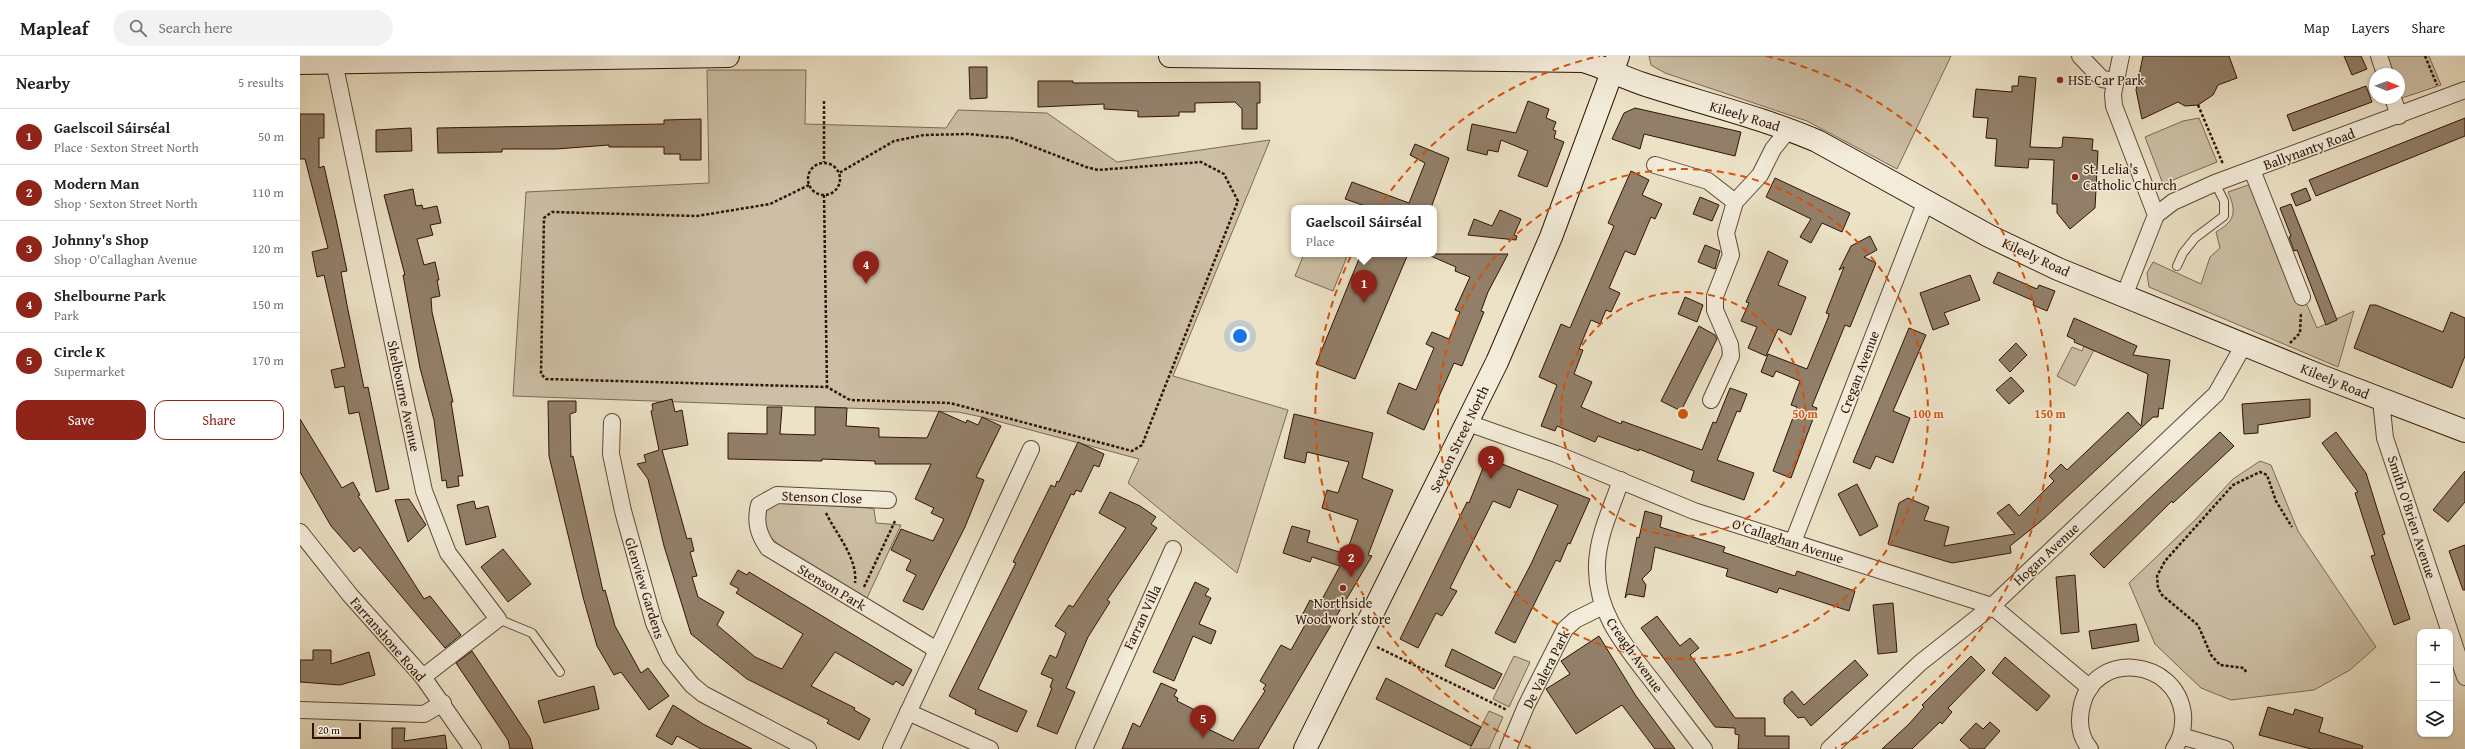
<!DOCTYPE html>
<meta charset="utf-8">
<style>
body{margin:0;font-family:"Gentium Book Plus",serif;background:#f2f2f2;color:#222}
.controls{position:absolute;right:12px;bottom:12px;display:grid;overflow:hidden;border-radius:8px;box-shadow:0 1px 3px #0004}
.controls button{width:36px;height:36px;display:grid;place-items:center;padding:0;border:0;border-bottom:1px solid #e0e0e0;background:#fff;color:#222;font:20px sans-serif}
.compass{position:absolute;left:2069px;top:12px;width:36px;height:36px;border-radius:50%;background:#fff;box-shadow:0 1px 3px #0004;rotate:91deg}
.scale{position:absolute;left:12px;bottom:10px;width:49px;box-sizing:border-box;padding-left:4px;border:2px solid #301305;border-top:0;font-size:11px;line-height:14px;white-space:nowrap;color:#301305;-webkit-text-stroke:3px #f3ecda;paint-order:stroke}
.you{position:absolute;left:940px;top:280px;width:14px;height:14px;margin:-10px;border:3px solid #fff;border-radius:50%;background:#1a73e8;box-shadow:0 0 0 6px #1a73e833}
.badge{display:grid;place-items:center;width:26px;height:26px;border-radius:50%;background:#8f2418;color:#fff;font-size:13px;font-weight:700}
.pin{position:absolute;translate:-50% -33px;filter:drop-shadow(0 1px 2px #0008)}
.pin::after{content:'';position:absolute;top:21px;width:14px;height:12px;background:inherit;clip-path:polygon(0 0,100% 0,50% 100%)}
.popup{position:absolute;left:991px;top:149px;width:146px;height:52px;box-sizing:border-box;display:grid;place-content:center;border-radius:8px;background:#fff;filter:drop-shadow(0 1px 3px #0005);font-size:13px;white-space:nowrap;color:#767676}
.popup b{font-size:15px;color:#222}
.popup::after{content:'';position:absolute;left:50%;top:100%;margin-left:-8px;border:8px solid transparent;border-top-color:#fff}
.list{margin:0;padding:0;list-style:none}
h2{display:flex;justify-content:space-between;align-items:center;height:52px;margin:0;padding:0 16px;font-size:17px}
h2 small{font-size:13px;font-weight:400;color:#767676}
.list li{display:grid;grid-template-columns:26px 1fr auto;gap:12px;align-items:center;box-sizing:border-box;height:56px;padding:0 16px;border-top:1px solid #e0e0e0}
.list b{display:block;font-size:15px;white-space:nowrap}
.list p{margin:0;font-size:13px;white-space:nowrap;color:#767676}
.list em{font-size:13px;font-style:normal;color:#767676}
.actions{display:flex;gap:8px;padding:12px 16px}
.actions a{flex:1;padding:9px 0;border:1px solid #8f2418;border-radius:12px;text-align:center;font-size:14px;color:#8f2418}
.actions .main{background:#8f2418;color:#fff}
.icon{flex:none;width:22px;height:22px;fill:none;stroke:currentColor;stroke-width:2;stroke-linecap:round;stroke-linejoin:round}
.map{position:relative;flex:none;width:2165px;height:693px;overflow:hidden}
header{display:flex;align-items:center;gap:24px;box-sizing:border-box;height:56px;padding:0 20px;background:#fff;border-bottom:1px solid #e0e0e0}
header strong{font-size:19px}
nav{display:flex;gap:22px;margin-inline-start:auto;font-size:14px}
.search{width:280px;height:36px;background:#f2f2f2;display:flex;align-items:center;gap:10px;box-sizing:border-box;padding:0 14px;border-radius:22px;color:#767676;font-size:15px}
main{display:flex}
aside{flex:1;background:#fff}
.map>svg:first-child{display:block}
.green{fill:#ccbfa5;stroke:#7e6955}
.building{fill:#927f69;stroke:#301305}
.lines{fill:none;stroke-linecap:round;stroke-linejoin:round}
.service-casing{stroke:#5f4735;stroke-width:10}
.minor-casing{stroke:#5f4735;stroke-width:18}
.secondary-casing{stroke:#301305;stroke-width:24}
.path{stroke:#301305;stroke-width:2.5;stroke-dasharray:3 2;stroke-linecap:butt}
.service{stroke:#f3ecda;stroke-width:8}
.minor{stroke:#f3ecda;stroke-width:16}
.secondary{stroke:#f3ecda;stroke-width:22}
.ring{fill:none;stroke:#d6520b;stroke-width:2;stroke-dasharray:7 5}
.poi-dot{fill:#8f2418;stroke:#f3ecda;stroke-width:1.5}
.labels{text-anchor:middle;stroke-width:3;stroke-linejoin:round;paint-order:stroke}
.poi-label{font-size:14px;fill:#301305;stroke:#f3ecda;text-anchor:start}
.street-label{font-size:14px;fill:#301305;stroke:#f3ecda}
.centre{fill:#d6520b;stroke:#f3ecda;stroke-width:2}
.ring-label{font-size:12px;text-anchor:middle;font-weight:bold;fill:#d6520b;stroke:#f3ecda;stroke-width:3;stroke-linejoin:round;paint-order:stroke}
</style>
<header>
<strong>Mapleaf</strong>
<div class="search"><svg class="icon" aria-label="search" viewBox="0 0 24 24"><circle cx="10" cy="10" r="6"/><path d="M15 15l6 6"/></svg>Search here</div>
<nav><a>Map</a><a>Layers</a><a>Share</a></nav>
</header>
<main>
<aside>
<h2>Nearby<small>5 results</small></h2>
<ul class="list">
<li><span class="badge">1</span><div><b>Gaelscoil Sáirséal</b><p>Place · Sexton Street North</p></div><em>50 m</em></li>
<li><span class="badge">2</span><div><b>Modern Man</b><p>Shop · Sexton Street North</p></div><em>110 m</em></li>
<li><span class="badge">3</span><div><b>Johnny's Shop</b><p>Shop · O'Callaghan Avenue</p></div><em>120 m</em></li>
<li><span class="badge">4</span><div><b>Shelbourne Park</b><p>Park</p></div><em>150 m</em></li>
<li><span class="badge">5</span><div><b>Circle K</b><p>Supermarket</p></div><em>170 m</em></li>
</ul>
<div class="actions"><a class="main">Save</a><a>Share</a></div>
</aside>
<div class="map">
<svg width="2165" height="693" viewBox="0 0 2165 693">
<rect width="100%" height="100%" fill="#ece2c6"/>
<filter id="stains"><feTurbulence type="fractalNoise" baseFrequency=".005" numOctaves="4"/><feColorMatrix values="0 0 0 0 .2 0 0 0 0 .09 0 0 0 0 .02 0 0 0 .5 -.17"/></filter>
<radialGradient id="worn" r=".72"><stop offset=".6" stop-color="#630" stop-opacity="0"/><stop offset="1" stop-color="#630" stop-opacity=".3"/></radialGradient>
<g class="green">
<polygon points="1349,0 1651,0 1597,113 1507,65 1365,17 1351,9"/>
<polygon points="2083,0 2129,0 2141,29 2102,42 2099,39 2099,18 2090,18"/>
<polygon points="407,14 506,14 505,68 646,72 658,54 747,57 817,106 970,84 873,320 988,354 937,517 828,427 839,403 682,361 658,356 213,340 226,136 409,127"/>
<polygon points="1899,62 1917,106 1863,128 1845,81 1883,65"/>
<path d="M1954,127L2017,272L2054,255L2038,311L1849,231L1847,217L1853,206L1901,228L1910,201L1920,192L1916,176C1935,165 1937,156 1928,136Z"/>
<polygon points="1004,198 1048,198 1033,235 995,220"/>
<polygon points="1784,290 1794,294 1775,330 1757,320 1772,291 1782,295"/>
<polygon points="1960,405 1971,409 1998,475 2076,591 2050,614 2014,634 1931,644 1901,632 1855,588 1829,527 1895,464 1933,423"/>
<path d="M478,447L568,452L574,453L576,467L601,469L567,542C548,533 480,495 470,480C463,472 463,459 469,451Z"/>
<polygon points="1214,600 1230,606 1209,651 1193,643"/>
<polygon points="1189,655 1203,661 1189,693 1170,693"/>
</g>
<g class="building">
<polygon points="1843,0 1929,0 1937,22 1918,29 1913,39 1898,49 1885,50 1878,46 1842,63 1836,34"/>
<polygon points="2044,0 2061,0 2067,13 2052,19"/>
<polygon points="669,11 687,11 687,42 670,43"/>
<polygon points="1719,20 1736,22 1730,91 1758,92 1762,91 1763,81 1793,83 1792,94 1798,95 1795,152 1770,173 1757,157 1757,148 1752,148 1754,104 1729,103 1728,112 1695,110 1697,83 1686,82 1688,62 1673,61 1676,33 1712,36 1712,30 1718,30"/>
<polygon points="738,25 773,25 773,27 960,26 960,47 957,47 957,73 942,73 942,53 935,46 895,47 895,56 879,56 879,60 838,61 838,55 804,53 804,48 738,51"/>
<polygon points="2066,30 2072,46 1993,75 1987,59"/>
<polygon points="1228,45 1249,53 1246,62 1256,66 1253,74 1256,75 1254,82 1264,86 1247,131 1218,120 1228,95 1201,84 1198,96 1188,94 1187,99 1167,94 1172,68 1216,77"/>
<polygon points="1335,52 1441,76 1435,100 1344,78 1340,93 1312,83 1324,57"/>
<polygon points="0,58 24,58 24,82 19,82 19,112 24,110 36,163 47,215 41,216 47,249 64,332 68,331 89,433 76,436 59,356 49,358 44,330 35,332 31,314 45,311 24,219 17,221 12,196 28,192 5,103 0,103"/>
<polygon points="2165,62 2165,80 2016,140 2009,124"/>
<polygon points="401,63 401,104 380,104 380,98 364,98 364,91 309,91 309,89 256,93 202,93 202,96 138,97 137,72 364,68 364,64"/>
<polygon points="111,72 112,95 76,96 76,74"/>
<polygon points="1115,88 1149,102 1131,152 1071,152 1045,143 1052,126 1109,147 1125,107 1110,99"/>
<polygon points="1331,115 1349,124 1342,139 1362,148 1355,163 1351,161 1335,199 1325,195 1309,232 1320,237 1311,256 1306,254 1300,268 1291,264 1279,293 1283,294 1274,318 1292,326 1281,351 1321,368 1322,365 1402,394 1413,366 1416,367 1430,332 1447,338 1440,356 1437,355 1417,404 1454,417 1444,444 1391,425 1394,415 1339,393 1339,395 1298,380 1295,386 1257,370 1255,375 1241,370 1257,329 1239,321 1261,268 1270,272 1314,170 1308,167"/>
<polygon points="1475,122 1550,157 1542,176 1522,167 1511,187 1500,181 1511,163 1466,141"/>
<polygon points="2006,132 2011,144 1996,150 1991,138"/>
<polygon points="113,133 116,150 122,149 123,153 137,150 141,167 130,169 133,179 117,183 124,209 135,206 139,224 137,224 140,240 131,242 132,256 153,346 151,346 163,420 158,420 159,430 147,432 146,424 142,425 134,364 120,312 103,219 105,219 84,139"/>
<polygon points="1400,141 1419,149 1412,165 1393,158"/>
<polygon points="1991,148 2037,264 2026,269 1997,194 1994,195 1989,181 1991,180 1980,152"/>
<polygon points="1200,154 1221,163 1214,179 1217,180 1216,184 1168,179 1174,163 1192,170"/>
<polygon points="1570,180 1577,194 1564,201 1576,207 1550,271 1545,269 1512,350 1517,352 1491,422 1473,415 1497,351 1491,349 1500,325 1476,315 1473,321 1461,316 1468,298 1507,313 1528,262 1529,258 1526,257 1544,211 1539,214 1551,190"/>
<polygon points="1405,189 1420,195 1415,213 1398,206"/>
<polygon points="1468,195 1488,205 1478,229 1506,241 1491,279 1478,273 1466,300 1448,292 1457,271 1441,265 1449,247 1446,246"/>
<polygon points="1061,198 1108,198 1055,323 1016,308"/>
<polygon points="1126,198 1208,198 1188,236 1181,255 1184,256 1162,310 1154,307 1124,374 1087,357 1099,327 1116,334 1134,292 1126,288 1132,276 1149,283 1160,256 1155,254 1170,221 1155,215 1156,211"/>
<polygon points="1698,216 1737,233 1739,229 1755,235 1747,255 1733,249 1734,245 1693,227"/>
<polygon points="1670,219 1680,244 1644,257 1649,268 1633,274 1620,237"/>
<polygon points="1385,241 1403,249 1397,266 1378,258"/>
<polygon points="2070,249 2076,249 2143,276 2151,256 2165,262 2165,300 2152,332 2054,292"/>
<polygon points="1774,262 1837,290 1833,299 1870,304 1863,353 1859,352 1858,361 1853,361 1740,466 1710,490 1711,497 1652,507 1588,488 1599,447 1608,442 1629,451 1624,464 1649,471 1644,490 1715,478 1697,457 1709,448 1719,460 1754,425 1749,420 1761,408 1767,414 1828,356 1841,370 1848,318 1774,286 1775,284 1767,280"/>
<polygon points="1399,270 1415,279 1417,283 1381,355 1361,345"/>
<polygon points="1609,272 1626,279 1593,355 1610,362 1593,407 1576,400 1570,413 1553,406"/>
<polygon points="1716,287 1727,299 1710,316 1699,304"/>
<polygon points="1711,321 1724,335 1709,348 1696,334"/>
<polygon points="372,343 375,356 382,354 388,389 362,394 387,483 391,482 394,495 390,496 397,520 392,521 398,541 424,556 417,569 455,601 482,613 503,578 436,537 439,533 430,528 438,514 447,519 449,516 612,614 603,630 596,625 593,629 535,596 511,630 555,652 554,654 570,663 559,684 527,667 529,664 447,623 391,578 364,490 348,423 337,408 346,406 344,399 359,394 351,355 353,354 352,348"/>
<polygon points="2010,343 2010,361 1958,369 1958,377 1944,378 1942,348"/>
<polygon points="248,345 276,345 276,356 270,358 271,401 273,400 303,535 305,534 315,570 341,617 348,612 369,640 349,654 321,616 314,619 297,590 283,541 249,400"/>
<polygon points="467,351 482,351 480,378 515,379 515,351 547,352 546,370 579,372 579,381 627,382 639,355 666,367 667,364 678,369 682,361 701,370 676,421 684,424 665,471 623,554 603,545 616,519 606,514 611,504 591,494 601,473 633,485 644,463 631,457 634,452 615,443 631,408 575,408 575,405 522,403 522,405 428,403 428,377 467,378"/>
<polygon points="994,358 1073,377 1062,422 1093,434 1068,499 1072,500 958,693 822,693 833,667 840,671 861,627 877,634 874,640 878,642 877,645 911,662 906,672 933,685 965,635 963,633 966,629 960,625 981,589 991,594 1005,569 999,565 1010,544 1019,549 1040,510 1012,501 1010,506 983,497 992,470 1010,475 1007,486 1046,498 1058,464 1022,452 1027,434 1038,437 1049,406 1007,396 1005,407 984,402"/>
<polygon points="0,363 42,432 53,426 60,439 58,440 124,543 130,540 161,579 145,592 60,491 54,496 31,470 0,416"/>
<polygon points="1920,376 1934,390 1873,447 1872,445 1804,512 1790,498"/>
<polygon points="2036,376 2066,417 2085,478 2082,479 2110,563 2094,569 2071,500 2075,499 2055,437 2058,436 2022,387"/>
<polygon points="778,386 804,398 799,411 794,409 781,436 776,434 774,439 771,438 678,633 727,655 717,676 675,658 676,654 649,640 716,507 713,506 751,429 755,431 757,425 759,426"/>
<polygon points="1187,402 1290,443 1270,488 1268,487 1260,506 1256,504 1215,587 1195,577 1231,508 1258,449 1218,433 1210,452 1193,445 1150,532 1157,535 1142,560 1136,557 1118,592 1100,583 1167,446 1169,447"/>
<polygon points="2165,415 2165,446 2148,466 2133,454"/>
<polygon points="1557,428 1578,470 1560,480 1538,438"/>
<polygon points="810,436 840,450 856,461 851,468 857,472 807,544 810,546 788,581 766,632 775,636 757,678 737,670 752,632 750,631 753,623 741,618 750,599 756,602 766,577 755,570 769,549 773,551 826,472 799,457"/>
<polygon points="109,443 126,469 108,486 95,444"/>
<polygon points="174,445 176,453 188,450 196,481 166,489 157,449"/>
<polygon points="1345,455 1362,460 1360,471 1425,491 1423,496 1495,520 1497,515 1555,535 1549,555 1479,532 1477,537 1463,532 1426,520 1428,513 1355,491 1351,514 1342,523 1346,529 1344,541 1328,538 1325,542 1337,481 1339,482"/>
<polygon points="2165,489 2165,534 2163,534 2149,495"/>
<polygon points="203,493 231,528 208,546 181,511"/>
<polygon points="1775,519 1779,576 1761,578 1756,521"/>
<polygon points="895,526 909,533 905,539 911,542 899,568 916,575 911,588 893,580 874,625 853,616"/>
<polygon points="1593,547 1597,596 1578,598 1573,549"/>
<polygon points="1357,560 1380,590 1390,582 1399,592 1390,599 1435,662 1465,662 1465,680 1489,680 1489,693 1438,693 1439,679 1435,678 1435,672 1415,671 1341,572"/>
<polygon points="1836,568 1839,585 1792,593 1789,575"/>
<polygon points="1299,580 1336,640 1375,693 1355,693 1322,649 1276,678 1246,633 1270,618 1261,605"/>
<polygon points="1152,593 1202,618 1194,633 1145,610"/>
<polygon points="13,594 31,594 31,608 69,596 75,619 40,629 0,626 0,604 13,604"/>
<polygon points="172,595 230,682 233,693 210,693 208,684 156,607"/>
<polygon points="1671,600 1685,614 1648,652 1652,656 1642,668 1640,666 1612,693 1582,693 1609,668 1624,651 1622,649"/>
<polygon points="1705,601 1750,640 1737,655 1692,617"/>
<polygon points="1555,604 1568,619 1511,670 1504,661 1498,662 1484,647 1484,642 1492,635 1504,649"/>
<polygon points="1086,622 1181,671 1171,690 1076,643"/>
<polygon points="294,630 299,653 244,667 238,645"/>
<polygon points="373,649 403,668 452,693 401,693 377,680 372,689 356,680"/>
<polygon points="1968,651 1993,659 1995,653 2023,662 2019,676 2063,690 2062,693 2011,693 1959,679"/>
<polygon points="1690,666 1700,675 1684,693 1670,693 1660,684 1676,667 1683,673"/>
<polygon points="92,672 105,672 104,685 145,679 147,693 92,693"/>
</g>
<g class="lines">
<g class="service-casing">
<g id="service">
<polyline points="1877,210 1883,197 1895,182 1924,160 1924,145 1915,127"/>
<polyline points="198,563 232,577 260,616"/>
</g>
</g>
<g class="minor-casing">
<g id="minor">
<polyline points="1780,0 1802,23 1815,25"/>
<polyline points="1821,0 1813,38 1814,50 1856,159 1824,240"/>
<polyline points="2079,0 2085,18"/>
<polyline points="34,6 124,435 148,497 198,563 123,621"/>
<polyline points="2093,42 2099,60"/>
<polyline points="1355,109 1408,125 1435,146"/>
<polyline points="1952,114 2002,241"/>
<polyline points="1856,159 1873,146 1915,127 2165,34"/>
<polyline points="1411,344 1431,300 1430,289 1415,254 1415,240 1431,199 1426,177 1435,146 1460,119 1473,93 1489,73"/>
<polyline points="2081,344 2085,382 2165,621"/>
<polyline points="312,366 311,398 323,455 354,567 370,602 392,629 403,638 508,693"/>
<polyline points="1168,367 1256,398 1394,455 1692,550 1790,632"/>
<path d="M1321,424C1312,451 1298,479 1297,508C1295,556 1325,590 1353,626C1370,648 1387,671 1404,693"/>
<path d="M588,444L477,439L459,449C455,466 458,478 468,492L637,594"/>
<polyline points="0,476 50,539 123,621 173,693"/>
<polyline points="1493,486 1626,145"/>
<polyline points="0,654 124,658 143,647"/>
<polyline points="608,656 690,693"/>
<polyline points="1881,680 1925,693"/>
<polyline points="591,693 731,393"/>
<polyline points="784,693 873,493"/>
<polyline points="1208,693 1226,650 1265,573 1275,564 1303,550"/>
<polyline points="1529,693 1620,607 1692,550 1916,338 1945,287"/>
<path d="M1790,693C1780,681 1778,665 1782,649C1795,594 1876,602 1883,658C1884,670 1881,683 1874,693"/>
</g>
</g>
<g class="secondary-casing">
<g id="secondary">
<path d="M870,0L1283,5C1304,11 1322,21 1343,28C1401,47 1461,61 1517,85L1689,180L1758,213L2021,320L2165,375"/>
<polyline points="0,7 428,0"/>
<polyline points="1005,693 1197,306 1251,181 1318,0"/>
</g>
</g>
<g class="path">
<polyline points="2125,0 2137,29"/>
<polyline points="524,45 524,106"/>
<polyline points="1898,49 1923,108"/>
<circle cx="524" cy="123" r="16"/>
<polyline points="509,129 470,148 397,160 252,156 244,162 241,318 246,323 527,331 550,344 650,347 832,395 842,389 938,145 924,118 901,106 798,114 786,111 711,82 668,78 624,79 594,85 539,117"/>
<polyline points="524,139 527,331"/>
<polyline points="1990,287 2000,277 2001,256"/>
<path d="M526,457C536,478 558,502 555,527"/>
<polyline points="564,531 595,465"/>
<polyline points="1077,591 1207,654"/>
<polyline points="1946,616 1944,612 1920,609 1911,599 1898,569 1862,539 1858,532 1857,520 1865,505 1933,429 1960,416 1967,419 1976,445 1992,471"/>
</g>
<use href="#service" class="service"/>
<use href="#minor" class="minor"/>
<use href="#secondary" class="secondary"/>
</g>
<g class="ring">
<circle cx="1383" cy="358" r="122"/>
<circle cx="1383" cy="358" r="245"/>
<path d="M1231 692A367 367 0 0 1 1300 0M1466 0A367 367 0 0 1 1535 692"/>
</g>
<g class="poi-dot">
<circle cx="1760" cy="24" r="4"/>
<circle cx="1775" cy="121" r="4"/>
<circle cx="1043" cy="532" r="4"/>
</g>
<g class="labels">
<g class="poi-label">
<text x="1768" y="29">HSE Car Park</text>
<text x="1783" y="118">St. Lelia's<tspan x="1783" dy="16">Catholic Church</tspan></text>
<text x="1043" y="552" text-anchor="middle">Northside<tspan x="1043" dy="16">Woodwork store</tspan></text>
</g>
<g class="street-label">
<text transform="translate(1445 60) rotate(17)" y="5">Kileely Road</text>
<text transform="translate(2009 93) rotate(-20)" y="5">Ballynanty Road</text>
<text transform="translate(1736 201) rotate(25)" y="5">Kileely Road</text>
<text transform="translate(1559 316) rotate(-69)" y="5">Cregan Avenue</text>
<text transform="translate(2035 325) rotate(22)" y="5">Kileely Road</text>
<text transform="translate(104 340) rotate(78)" y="5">Shelbourne Avenue</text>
<text transform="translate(1159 383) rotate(-64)" y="5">Sexton Street North</text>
<text transform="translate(522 441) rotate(2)" y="5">Stenson Close</text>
<text transform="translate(2112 461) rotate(72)" y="5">Smith O'Brien Avenue</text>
<text transform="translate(1488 485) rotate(18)" y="5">O'Callaghan Avenue</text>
<text transform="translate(1746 498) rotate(-43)" y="5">Hogan Avenue</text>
<text transform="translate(532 531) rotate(31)" y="5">Stenson Park</text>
<text transform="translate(345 532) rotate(73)" y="5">Glenview Gardens</text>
<text transform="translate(842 561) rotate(-65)" y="5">Farran Villa</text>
<text transform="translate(88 583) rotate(49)" y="5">Farranshone Road</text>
<text transform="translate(1335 599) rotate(55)" y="5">Creagh Avenue</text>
<text transform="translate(1246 613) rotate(-63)" y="5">De Valera Park</text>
</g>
</g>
<circle cx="1383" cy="358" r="6" class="centre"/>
<g class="ring-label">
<text x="1505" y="362">50 m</text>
<text x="1628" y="362">100 m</text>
<text x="1750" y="362">150 m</text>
</g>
<rect width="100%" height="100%" filter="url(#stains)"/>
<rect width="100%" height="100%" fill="url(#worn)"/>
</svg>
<div class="controls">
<button>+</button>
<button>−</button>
<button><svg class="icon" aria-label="layers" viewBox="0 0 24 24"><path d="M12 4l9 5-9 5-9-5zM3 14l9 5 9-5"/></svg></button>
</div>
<svg class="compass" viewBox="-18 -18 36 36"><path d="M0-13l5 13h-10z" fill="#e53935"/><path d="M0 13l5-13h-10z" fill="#767676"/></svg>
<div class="scale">20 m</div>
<div class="you"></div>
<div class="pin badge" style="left:1064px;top:247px">1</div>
<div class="popup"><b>Gaelscoil Sáirséal</b>Place</div>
<div class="pin badge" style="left:1051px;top:521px">2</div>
<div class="pin badge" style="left:1191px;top:423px">3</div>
<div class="pin badge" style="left:566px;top:228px">4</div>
<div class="pin badge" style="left:903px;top:682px">5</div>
</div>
</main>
